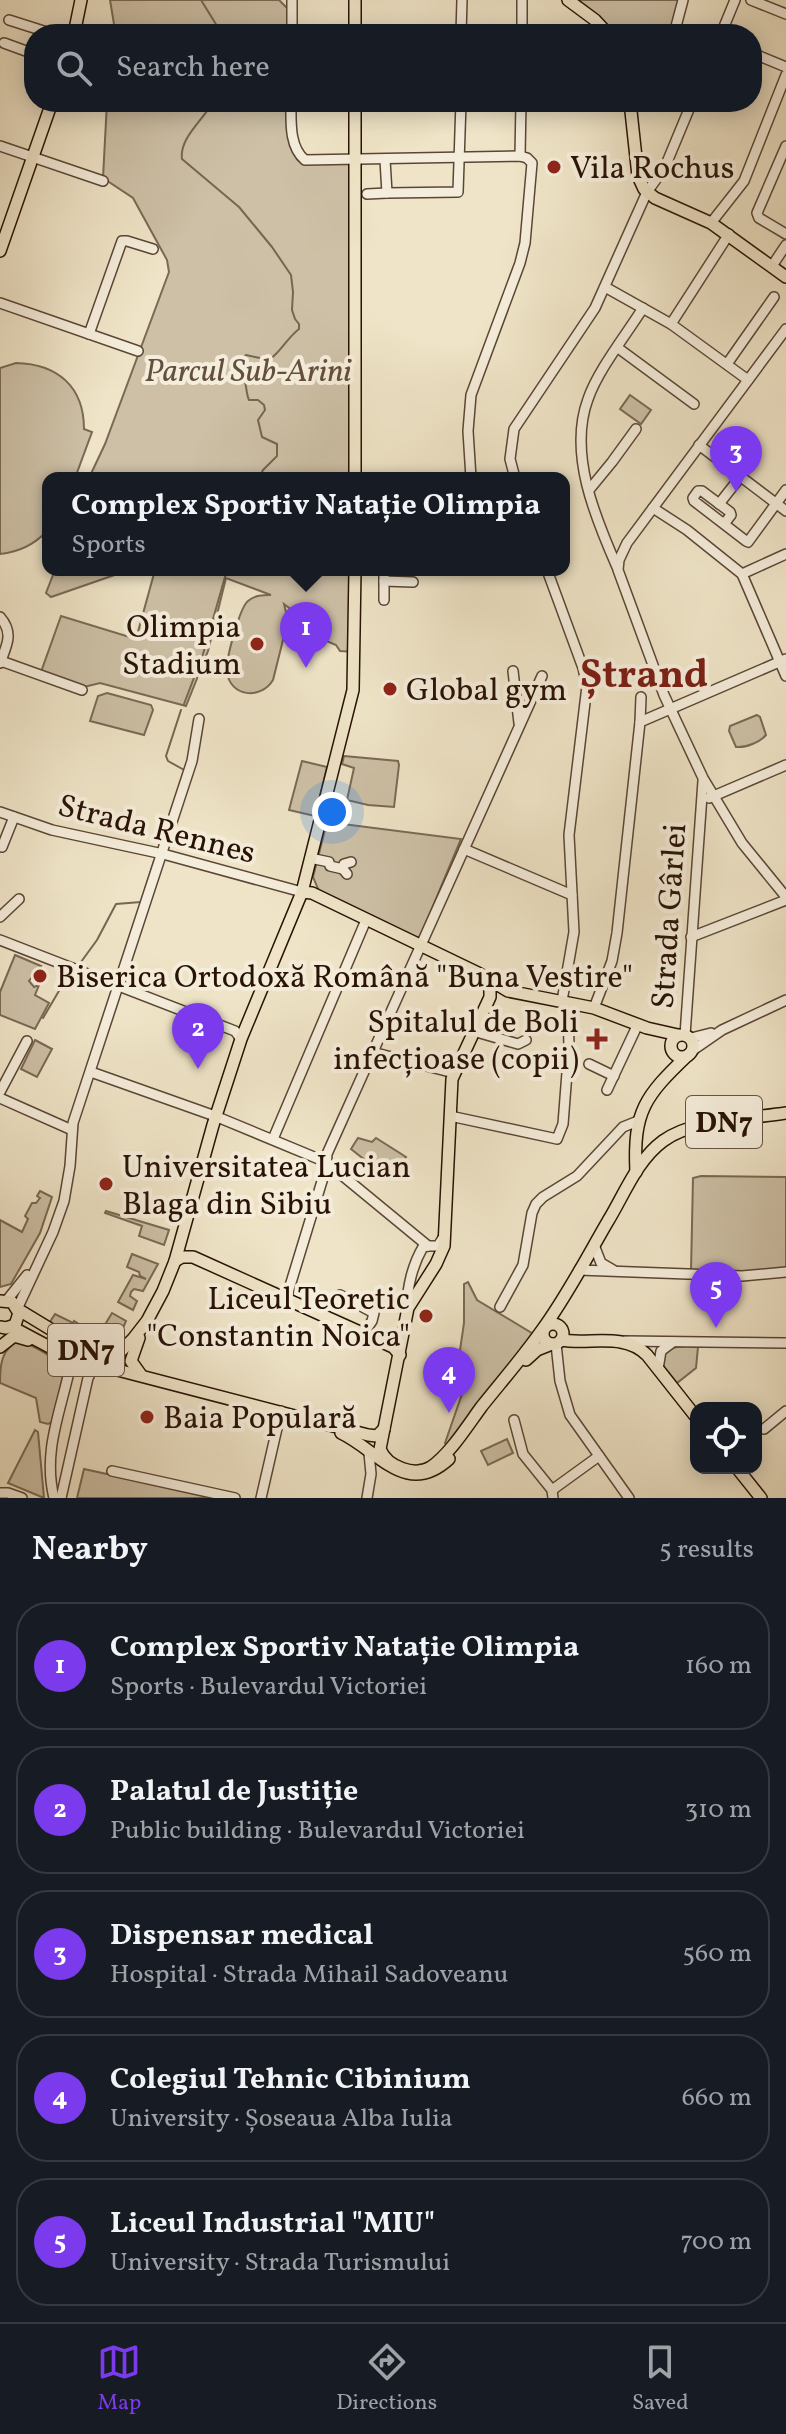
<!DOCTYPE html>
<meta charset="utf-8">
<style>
body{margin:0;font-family:Vollkorn,serif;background:#242831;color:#f1f3f6}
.controls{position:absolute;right:24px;bottom:24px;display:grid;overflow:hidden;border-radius:16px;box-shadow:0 4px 20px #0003}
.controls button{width:72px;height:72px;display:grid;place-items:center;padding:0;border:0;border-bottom:2px solid #363941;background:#171b24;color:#f1f3f6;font:40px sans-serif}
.you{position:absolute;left:332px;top:812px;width:28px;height:28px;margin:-20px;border:6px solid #fff;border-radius:50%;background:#1a73e8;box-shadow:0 0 0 12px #1a73e833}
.badge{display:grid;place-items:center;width:52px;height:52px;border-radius:50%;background:#7c3aed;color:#fff;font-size:26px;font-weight:700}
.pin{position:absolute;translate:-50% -66px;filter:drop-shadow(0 2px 4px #0008)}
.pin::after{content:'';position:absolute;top:42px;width:28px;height:24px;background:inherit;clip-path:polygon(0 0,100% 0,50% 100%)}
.popup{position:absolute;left:42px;top:472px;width:528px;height:104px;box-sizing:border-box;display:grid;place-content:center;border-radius:16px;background:#171b24;filter:drop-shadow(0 2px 6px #0005);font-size:26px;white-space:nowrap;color:#9ea1a6}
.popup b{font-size:30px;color:#f1f3f6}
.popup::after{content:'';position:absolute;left:50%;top:100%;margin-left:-16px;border:16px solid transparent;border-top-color:#171b24}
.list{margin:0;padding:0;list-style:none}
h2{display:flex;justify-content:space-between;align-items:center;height:104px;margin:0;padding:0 32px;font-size:34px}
h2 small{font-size:26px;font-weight:400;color:#9ea1a6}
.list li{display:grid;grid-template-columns:52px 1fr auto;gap:24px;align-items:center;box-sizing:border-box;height:128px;margin:0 16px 16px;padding:0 16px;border:2px solid #363941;border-radius:32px}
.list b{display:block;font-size:30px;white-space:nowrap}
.list p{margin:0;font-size:26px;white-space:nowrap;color:#9ea1a6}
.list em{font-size:26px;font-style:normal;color:#9ea1a6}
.icon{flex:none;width:44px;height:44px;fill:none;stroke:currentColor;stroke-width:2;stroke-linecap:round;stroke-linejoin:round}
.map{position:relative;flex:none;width:786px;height:1498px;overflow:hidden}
.search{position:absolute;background:#171b24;box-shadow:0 4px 20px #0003;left:24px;right:24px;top:24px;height:88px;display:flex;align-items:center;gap:20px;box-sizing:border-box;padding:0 28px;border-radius:32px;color:#9ea1a6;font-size:30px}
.sheet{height:824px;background:#171b24}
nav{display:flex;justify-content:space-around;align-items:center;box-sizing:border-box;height:112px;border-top:2px solid #363941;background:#171b24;font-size:22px;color:#9ea1a6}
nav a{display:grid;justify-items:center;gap:4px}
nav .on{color:#7c3aed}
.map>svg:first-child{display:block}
.green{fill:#cdc0a6;stroke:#7a6955;stroke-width:2}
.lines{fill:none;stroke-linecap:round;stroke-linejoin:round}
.stream{stroke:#776551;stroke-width:2}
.minor-casing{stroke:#5a4635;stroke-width:12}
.major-casing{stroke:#281204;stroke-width:14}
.minor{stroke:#f5eddb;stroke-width:9}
.major{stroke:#efe4c7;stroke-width:11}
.poi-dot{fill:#8f2418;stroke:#f5eddb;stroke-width:3}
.labels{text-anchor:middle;stroke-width:8;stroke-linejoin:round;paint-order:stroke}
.shield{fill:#f5eddb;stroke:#665444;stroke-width:2}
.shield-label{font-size:30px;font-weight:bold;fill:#281204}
.poi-label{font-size:32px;fill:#281204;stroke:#f5eddb;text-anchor:start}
.park-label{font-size:32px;font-style:italic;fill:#624f3d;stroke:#f5eddb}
.street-label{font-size:32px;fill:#281204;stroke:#f5eddb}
.district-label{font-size:40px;font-weight:bold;fill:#7a1f14;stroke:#f5eddb}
</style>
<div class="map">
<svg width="786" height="1498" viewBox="0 0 786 1498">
<rect width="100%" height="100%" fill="#efe4c7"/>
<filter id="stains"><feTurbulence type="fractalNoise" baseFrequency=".0025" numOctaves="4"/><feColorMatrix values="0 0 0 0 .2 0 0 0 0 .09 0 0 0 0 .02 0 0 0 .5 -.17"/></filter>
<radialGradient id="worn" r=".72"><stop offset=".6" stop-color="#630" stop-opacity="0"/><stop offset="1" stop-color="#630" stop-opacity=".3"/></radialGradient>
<g class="green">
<polygon points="110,0 279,0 292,13 292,34 113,34 114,24"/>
<polygon points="578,0 679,0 671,34 614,34 599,17"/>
<polygon points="107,102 291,102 300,156 355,161 355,478 89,478 105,444 169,272 167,260 133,198 103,178"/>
<path d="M16,363C58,364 84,387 84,429L92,432L75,478H48L47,531C34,545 19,552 0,554V368Z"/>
<polygon points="630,395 651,410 641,424 620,409"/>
<polygon points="55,570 129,570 51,597 46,593"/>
<path d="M155,570H355V652L340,651L336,645L294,627L293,611L284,604L288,620L273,680C261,700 230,697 227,672C225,661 240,607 248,601C255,595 263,595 271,595L226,578L208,651L186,706L100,683L84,687L41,672L61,616L136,639Z"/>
<polygon points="107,693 151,705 153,710 144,735 90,721 98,696"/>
<path d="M757,715L760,717L766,735C760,742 746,748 736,747L729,731L730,726Z"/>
<polygon points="344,756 398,761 399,765 394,807 368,805 347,800 354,768 342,764"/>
<polygon points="302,761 327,767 315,816 289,810"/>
<polygon points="327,822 461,839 418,942 324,894 318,889 313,877"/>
<polygon points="15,955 41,966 29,981 34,987 39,985 35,995 49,1003 35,1029 0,1015 0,992"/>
<polygon points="35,1040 52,1049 37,1077 21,1069"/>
<polygon points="358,1138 372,1142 376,1138 406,1157 389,1179 351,1149"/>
<polygon points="701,1176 786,1177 786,1269 758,1274 691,1271 693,1178"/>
<polygon points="40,1191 52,1197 40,1233 11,1284 0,1287 0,1220 22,1232 28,1219 25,1216 32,1203 36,1203 40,1198 37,1196"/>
<polygon points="106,1211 169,1230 164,1245 139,1236 142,1226 105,1213"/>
<polygon points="132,1254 158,1264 143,1291 134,1289 131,1292 130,1296 137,1301 133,1310 118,1302 133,1275 146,1279 140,1276 139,1272 127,1267"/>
<polygon points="468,1282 477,1300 535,1335 448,1447 445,1443 462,1394 454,1391 464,1323 464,1284"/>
<polygon points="112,1313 126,1321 123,1328 115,1325 110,1327 110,1333 117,1339 114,1344 106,1344 102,1353 48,1325 55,1314 73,1323 74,1321 98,1336"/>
<path d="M19,1341C34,1346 61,1358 63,1376L53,1421L48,1424L40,1422L36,1398L0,1383C0,1366 1,1348 19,1341Z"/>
<path d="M687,1346L698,1347L696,1368L677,1383L660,1362C664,1347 674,1347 687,1346Z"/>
<polygon points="35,1430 38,1432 44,1498 8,1483"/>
<polygon points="507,1439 513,1453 488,1465 481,1451"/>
<polygon points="84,1469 107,1474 108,1472 226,1498 77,1498"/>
</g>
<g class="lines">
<g class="stream">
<polyline points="201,0 222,34"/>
<path d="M213,102C204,119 179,138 182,159L239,207L272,247L291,275L293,292L292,310L295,319L299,324V329C287,338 281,352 269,360L246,355C231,368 245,372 246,387C247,392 247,396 249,400H258L264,405L265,410L258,420L262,437L277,444V456L263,470L259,478"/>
<polyline points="184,704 203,654 227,570"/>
<polyline points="181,710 166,756 168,761 186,771"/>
<polyline points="159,848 161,841"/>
<polyline points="81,962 97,940 116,904 141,902 154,861"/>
<polyline points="43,1018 66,979"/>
</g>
<g class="minor-casing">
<g id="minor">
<polyline points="751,0 786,14"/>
<polyline points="9,20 53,34"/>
<polyline points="292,34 292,0"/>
<polyline points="461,34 462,0"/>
<polyline points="522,34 522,0"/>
<polyline points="674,34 683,0"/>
<polyline points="721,34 735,0"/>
<polyline points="4,43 34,54"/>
<polyline points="752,53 786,67"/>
<path d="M291,102C291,121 289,147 305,160L520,156L527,158L532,163L525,243L520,263L471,395L468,431L471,478"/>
<polyline points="0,146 103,181"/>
<polyline points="786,146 757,213 759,218 786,234"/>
<polyline points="520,156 521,102"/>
<polyline points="385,160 387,193 458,192 461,102"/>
<polyline points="367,194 387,193"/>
<polyline points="711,223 744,181 786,75"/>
<polyline points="772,266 786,245"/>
<polyline points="605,287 671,324 748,380"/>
<polyline points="0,303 138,351"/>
<polyline points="671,324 729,234"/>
<polyline points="786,329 627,543 619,560 618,570 664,695 703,778 742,843 786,897"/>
<polyline points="89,334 122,241 127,241 153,249"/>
<polyline points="618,348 694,404"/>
<polyline points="727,364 774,297"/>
<polyline points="699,445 786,511"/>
<polyline points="515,478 510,459 514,429 595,308 647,192 665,167 692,102"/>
<polyline points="589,490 612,462 636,429"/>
<polyline points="719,504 741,476"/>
<polyline points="653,508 687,530 742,574 786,676"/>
<polyline points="724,524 731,515 730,512 702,491 698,491 693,498 694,501 746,541 748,542 786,490"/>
<path d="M617,567C595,517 568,453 588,399C598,370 626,335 643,308"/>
<polyline points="384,570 384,600"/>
<polyline points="547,570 583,668 587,686 569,835 574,932 562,1001"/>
<polyline points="742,574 786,554"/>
<polyline points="384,581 413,582"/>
<path d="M0,617C14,633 7,645 0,663"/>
<polyline points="1,661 82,690"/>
<polyline points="513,671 519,723"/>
<polyline points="640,722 641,697"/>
<polyline points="709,798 786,765"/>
<polyline points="0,812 52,830 163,854 302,892"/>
<polyline points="2,847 14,817"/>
<polyline points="464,849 572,895"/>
<polyline points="310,858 329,862 330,866 343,869"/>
<polyline points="347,874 343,869 344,864 351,862"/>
<polyline points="0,917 19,899"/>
<polyline points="691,937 786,900"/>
<polyline points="0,940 235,1031 241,1039"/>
<polyline points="594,1008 612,961 617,933 640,722 786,659"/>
<polyline points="473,1031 518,1044 526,1040"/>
<polyline points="685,1035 703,781"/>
<polyline points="691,1038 711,1033"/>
<polyline points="693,1050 722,1030 786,1000"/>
<polyline points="372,1052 454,1073"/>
<polyline points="589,1064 614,1076"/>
<polyline points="91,1072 215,1116 326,1162 428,1246 438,1246 444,1236"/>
<polyline points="607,1090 638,1024"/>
<polyline points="0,1092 27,1041"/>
<polyline points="0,1098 72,1130"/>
<polyline points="450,1116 557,1139 563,1124 569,1047 568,1003"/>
<polyline points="273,1139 366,920"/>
<polyline points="594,1245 601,1263 613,1270"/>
<polyline points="579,1270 742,1276 786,1272"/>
<polyline points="340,1295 374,1313 372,1321 363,1334"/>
<polyline points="286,1299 326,1168 327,1154 542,676"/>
<polyline points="7,1300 27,1275"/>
<polyline points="18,1307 53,1232 64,1201 70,1166 73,1123 192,761 199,719"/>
<polyline points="500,1307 523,1265 532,1213 536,1204 543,1197 577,1176 623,1127 638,1121"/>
<path d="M408,1308C406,1289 413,1264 423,1247L428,1246"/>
<polyline points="625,1341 786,1343"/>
<polyline points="556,1344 560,1381 570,1415 629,1498"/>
<polyline points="658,1369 661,1351 673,1342"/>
<polyline points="514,1420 523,1454 552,1490 553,1498"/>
<polyline points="764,1429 786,1411"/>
<polyline points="112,1471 235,1498"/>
<polyline points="552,1490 599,1456"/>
<polyline points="0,1493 8,1493 22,1498"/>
<path d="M54,1498C43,1453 59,1416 69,1372L65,1360L58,1352"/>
<polyline points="61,1498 88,1378 93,1368 98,1364"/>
<polyline points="261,1498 281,1411"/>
<polyline points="367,1498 371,1474 369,1453"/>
</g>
</g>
<g class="major-casing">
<g id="major">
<polyline points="355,0 355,34"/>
<polyline points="568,0 595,20 608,34"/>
<polyline points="74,34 81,0"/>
<polyline points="355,102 355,478"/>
<polyline points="630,102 638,176 644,189 655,198 711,223 786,277"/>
<polyline points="0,251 52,102"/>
<polyline points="302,892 312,893 478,973 508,991 594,1008 647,1028 678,1035"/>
<path d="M483,976L490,989V997L452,1079L444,1246L436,1264L408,1308L380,1449C387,1467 415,1477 431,1467C450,1454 468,1425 482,1406C502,1381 523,1357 542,1330C567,1296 587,1257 608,1221C624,1195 637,1160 663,1141C693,1119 749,1119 786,1113"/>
<circle cx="682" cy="1046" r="11"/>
<path d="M636,1172C633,1111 645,1096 688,1055"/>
<polyline points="175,1261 182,1257 193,1257 393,1347 400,1355"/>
<polyline points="0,1301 12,1302 19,1313 15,1325 6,1328 0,1327"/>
<polyline points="19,1310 75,1344 99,1356 109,1356 119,1353 133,1339 147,1321 163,1291 175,1261 213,1125 241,1039 302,892 353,690 355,570"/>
<circle cx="553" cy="1334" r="10"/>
<polyline points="12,1327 57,1351 79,1360 368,1435 377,1436 384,1429"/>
<polyline points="139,1338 131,1361 141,1375"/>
<path d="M561,1340C590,1345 624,1332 647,1355L696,1417"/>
<polyline points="0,1347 14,1336 28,1340"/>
<polyline points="526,1360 537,1350 552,1344"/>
<path d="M341,1433C379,1451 406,1498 449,1459"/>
<polyline points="737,1468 761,1498"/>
</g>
</g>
<use href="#minor" class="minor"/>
<use href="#major" class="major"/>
</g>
<g class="poi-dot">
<circle cx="554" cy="167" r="8"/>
<circle cx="257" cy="644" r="8"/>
<circle cx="390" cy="689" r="8"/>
<circle cx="40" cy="976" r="8"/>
<path d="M593 1027h8v8h8v8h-8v8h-8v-8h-8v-8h8z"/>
<circle cx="106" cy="1184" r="8"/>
<circle cx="426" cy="1316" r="8"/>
<circle cx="147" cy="1417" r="8"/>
</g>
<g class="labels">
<g class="shield">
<rect x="686" y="1096" width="76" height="52" rx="6"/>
<rect x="48" y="1324" width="76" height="52" rx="6"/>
</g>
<g class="shield-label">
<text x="724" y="1132">DN7</text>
<text x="86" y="1360">DN7</text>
</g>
<g class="poi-label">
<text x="570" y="178">Vila Rochus</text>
<text x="241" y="637" text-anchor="end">Olimpia<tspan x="241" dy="37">Stadium</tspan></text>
<text x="406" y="700">Global gym</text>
<text x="56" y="987">Biserica Ortodoxă Română "Buna Vestire"</text>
<text x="579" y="1032" text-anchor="end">Spitalul de Boli<tspan x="579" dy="37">infecțioase (copii)</tspan></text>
<text x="122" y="1177">Universitatea Lucian<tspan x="122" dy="37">Blaga din Sibiu</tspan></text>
<text x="410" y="1309" text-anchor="end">Liceul Teoretic<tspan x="410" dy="37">"Constantin Noica"</tspan></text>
<text x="163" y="1428">Baia Populară</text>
</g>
<g class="park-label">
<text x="248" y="381">Parcul Sub-Arini</text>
</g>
<g class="street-label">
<text transform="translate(157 828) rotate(14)" y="11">Strada Rennes</text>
<text transform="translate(668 916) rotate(-86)" y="11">Strada Gârlei</text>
</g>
<g class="district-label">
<text x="644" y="687">Ștrand</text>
</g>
</g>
<rect width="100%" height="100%" filter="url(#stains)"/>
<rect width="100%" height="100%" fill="url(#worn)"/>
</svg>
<div class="controls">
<button><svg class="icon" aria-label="locate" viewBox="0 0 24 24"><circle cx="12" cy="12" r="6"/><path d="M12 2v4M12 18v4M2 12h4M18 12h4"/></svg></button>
</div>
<div class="you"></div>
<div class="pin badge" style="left:306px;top:668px">1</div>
<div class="popup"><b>Complex Sportiv Natație Olimpia</b>Sports</div>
<div class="pin badge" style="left:198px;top:1069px">2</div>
<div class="pin badge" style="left:736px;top:492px">3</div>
<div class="pin badge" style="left:449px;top:1413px">4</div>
<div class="pin badge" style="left:716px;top:1328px">5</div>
<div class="search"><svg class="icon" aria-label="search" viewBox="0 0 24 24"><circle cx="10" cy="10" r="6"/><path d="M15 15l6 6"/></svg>Search here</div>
</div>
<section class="sheet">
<h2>Nearby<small>5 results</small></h2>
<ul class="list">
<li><span class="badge">1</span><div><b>Complex Sportiv Natație Olimpia</b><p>Sports · Bulevardul Victoriei</p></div><em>160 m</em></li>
<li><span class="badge">2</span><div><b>Palatul de Justiție</b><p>Public building · Bulevardul Victoriei</p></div><em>310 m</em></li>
<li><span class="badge">3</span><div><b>Dispensar medical</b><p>Hospital · Strada Mihail Sadoveanu</p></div><em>560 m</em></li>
<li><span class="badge">4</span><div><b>Colegiul Tehnic Cibinium</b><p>University · Șoseaua Alba Iulia</p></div><em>660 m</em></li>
<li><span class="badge">5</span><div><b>Liceul Industrial &quot;MIU&quot;</b><p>University · Strada Turismului</p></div><em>700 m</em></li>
</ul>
</section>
<nav>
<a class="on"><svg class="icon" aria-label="map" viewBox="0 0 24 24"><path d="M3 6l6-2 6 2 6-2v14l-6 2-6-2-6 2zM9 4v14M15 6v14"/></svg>Map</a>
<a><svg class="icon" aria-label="directions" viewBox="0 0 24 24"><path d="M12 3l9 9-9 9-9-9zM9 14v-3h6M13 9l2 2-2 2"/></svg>Directions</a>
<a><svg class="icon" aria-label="saved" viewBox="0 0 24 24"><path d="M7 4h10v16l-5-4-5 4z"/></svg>Saved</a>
</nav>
